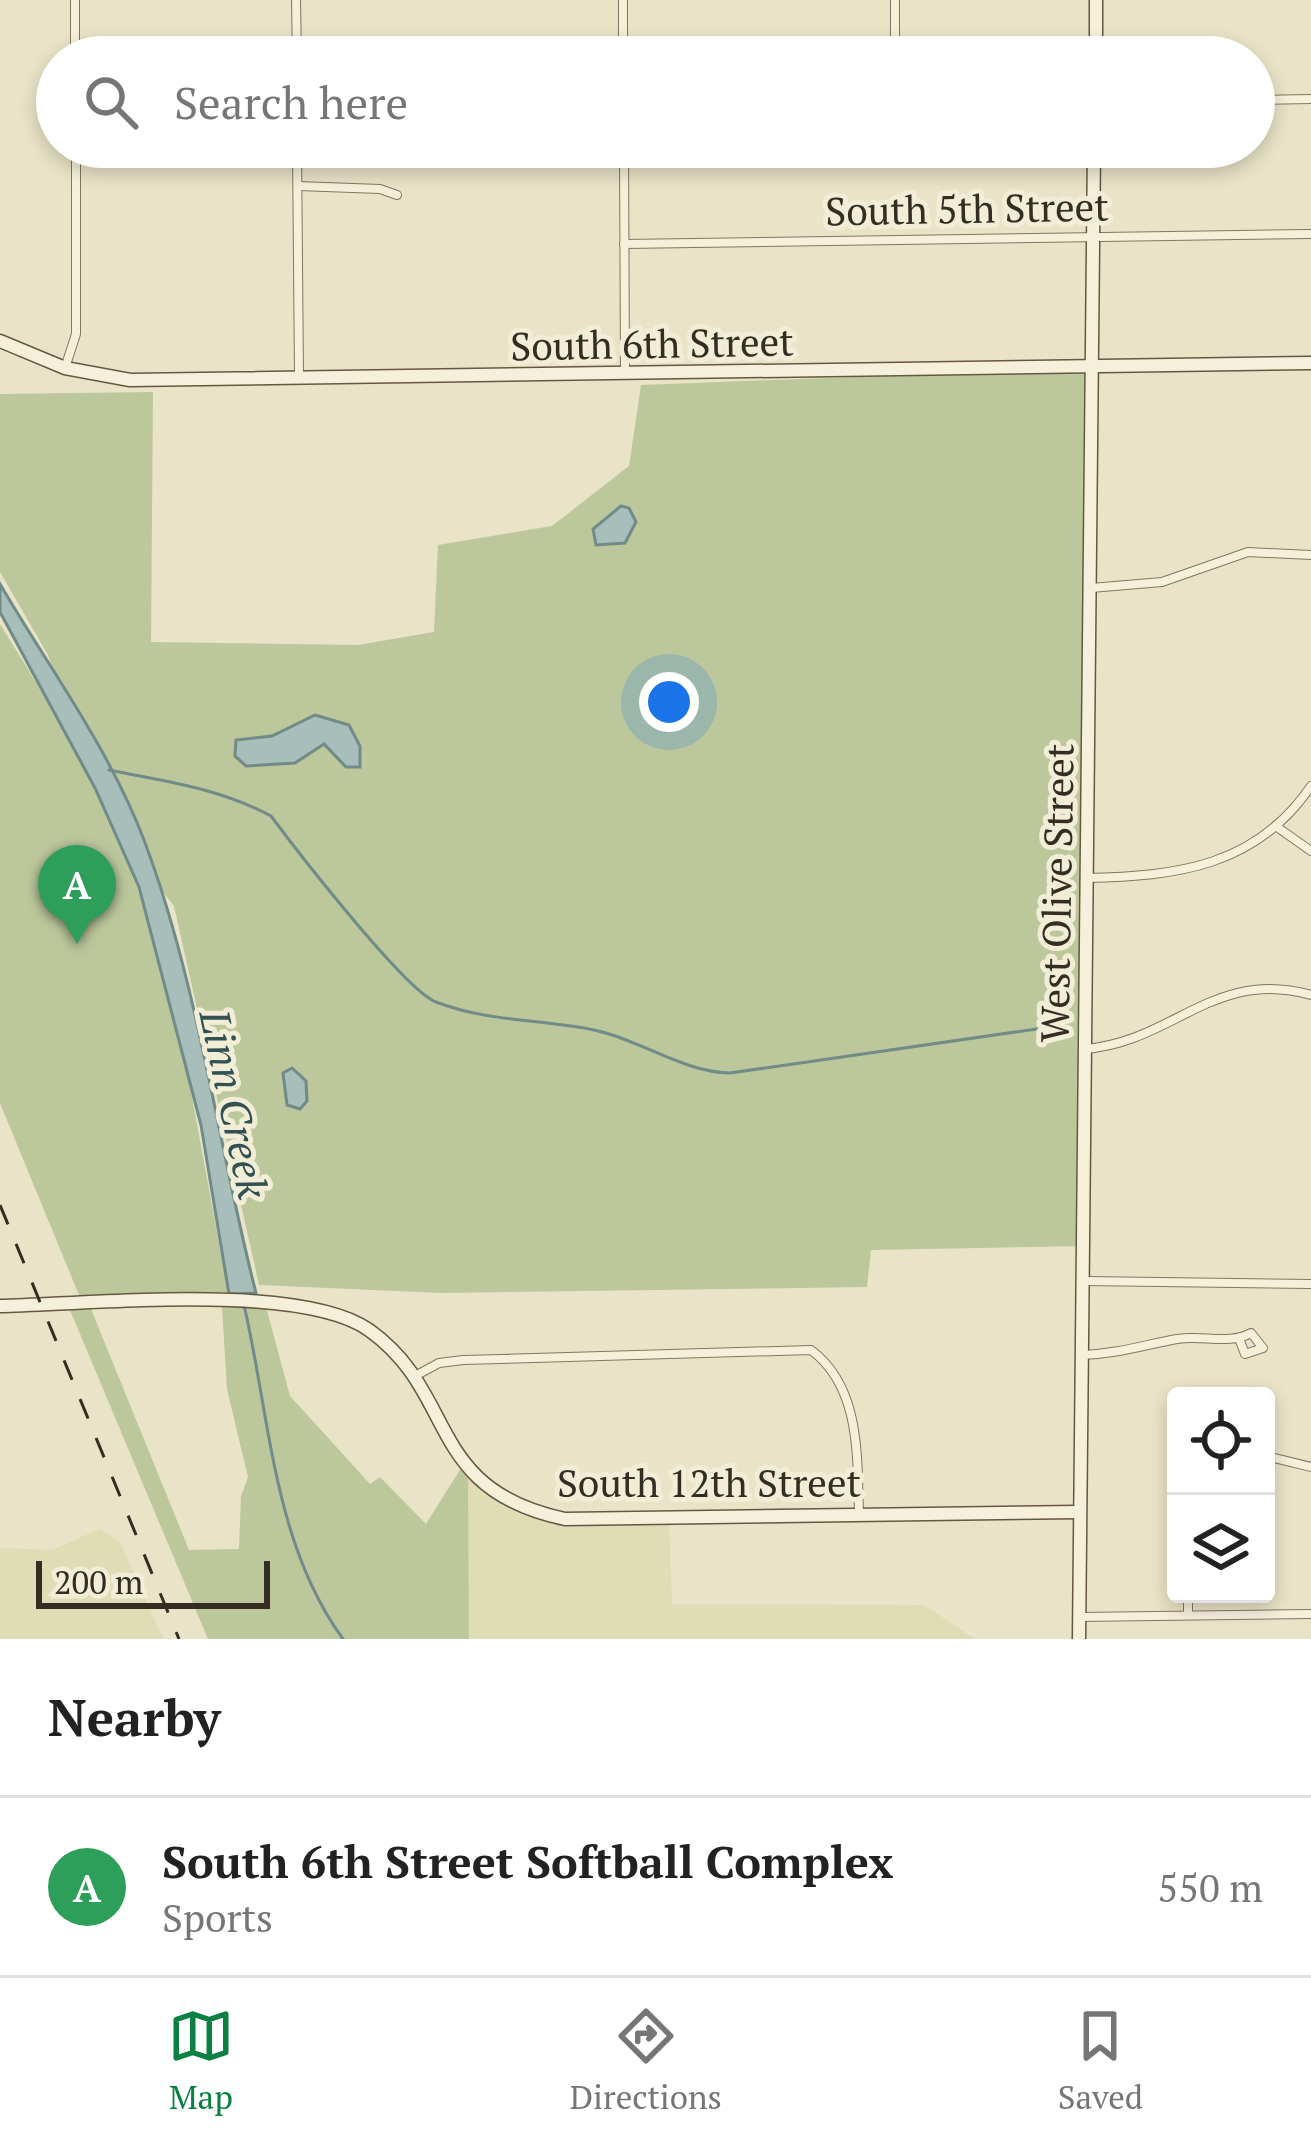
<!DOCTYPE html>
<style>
body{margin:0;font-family:"PT Serif",serif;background:#f6f6f6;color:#222}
.controls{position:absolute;right:36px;bottom:36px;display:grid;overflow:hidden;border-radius:12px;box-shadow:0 6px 18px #0003}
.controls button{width:108px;height:108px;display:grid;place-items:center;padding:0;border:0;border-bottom:3px solid #e0e0e0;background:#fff;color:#222;font:60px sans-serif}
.scale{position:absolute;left:36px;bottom:30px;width:234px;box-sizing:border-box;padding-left:12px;border:6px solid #352d21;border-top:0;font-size:33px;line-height:42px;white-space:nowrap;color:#352d21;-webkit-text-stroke:9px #f2edd6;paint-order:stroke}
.you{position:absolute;left:669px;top:702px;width:42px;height:42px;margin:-30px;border:9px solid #fff;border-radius:50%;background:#1a73e8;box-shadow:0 0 0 18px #1a73e833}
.badge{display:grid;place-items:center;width:78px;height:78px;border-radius:50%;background:#0b8043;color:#fff;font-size:39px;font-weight:700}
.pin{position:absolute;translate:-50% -99px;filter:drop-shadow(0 3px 6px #0008)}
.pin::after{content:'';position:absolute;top:63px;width:42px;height:36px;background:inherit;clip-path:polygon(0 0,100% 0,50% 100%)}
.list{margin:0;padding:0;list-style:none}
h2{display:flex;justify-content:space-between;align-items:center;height:156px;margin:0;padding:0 48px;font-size:51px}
h2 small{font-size:39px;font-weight:400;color:#767676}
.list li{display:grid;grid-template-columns:78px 1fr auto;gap:36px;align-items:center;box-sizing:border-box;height:180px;padding:0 48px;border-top:3px solid #e0e0e0}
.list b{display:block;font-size:45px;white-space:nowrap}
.list p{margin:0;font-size:39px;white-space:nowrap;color:#767676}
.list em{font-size:39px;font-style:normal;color:#767676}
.icon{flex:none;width:66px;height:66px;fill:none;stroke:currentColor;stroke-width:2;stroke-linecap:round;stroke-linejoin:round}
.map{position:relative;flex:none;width:1311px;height:1639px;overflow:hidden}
.search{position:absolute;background:#fff;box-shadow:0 6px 18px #0003;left:36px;right:36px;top:36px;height:132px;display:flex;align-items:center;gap:30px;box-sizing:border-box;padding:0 42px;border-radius:66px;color:#767676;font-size:45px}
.sheet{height:336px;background:#fff}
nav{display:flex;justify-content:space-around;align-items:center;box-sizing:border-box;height:168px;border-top:3px solid #e0e0e0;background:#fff;font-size:33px;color:#767676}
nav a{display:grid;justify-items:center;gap:6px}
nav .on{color:#0b8043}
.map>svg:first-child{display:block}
.farmland{fill:#deddb6}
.green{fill:#bcc79c}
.water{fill:#a8beba;stroke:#708b88;stroke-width:3}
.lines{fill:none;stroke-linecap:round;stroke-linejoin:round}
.stream{stroke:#708b88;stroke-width:3}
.street-casing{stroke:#83775f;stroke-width:10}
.secondary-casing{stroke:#655842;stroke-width:15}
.street{stroke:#f5f0da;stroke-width:8}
.secondary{stroke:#f5f0da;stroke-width:12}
.rail{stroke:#352d21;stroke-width:3;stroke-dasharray:21 21;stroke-linecap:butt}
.labels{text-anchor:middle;stroke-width:10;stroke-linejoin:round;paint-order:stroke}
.street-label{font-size:39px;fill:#352d21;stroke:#f2edd6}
.water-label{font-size:42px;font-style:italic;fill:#325153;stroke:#f2edd6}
</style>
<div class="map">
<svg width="1311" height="1639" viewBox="0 0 1311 1639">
<rect width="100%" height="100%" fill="#e9e3c7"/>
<g class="farmland">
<polygon points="468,1471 548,1516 669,1520 672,1604 924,1605 975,1639 469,1639"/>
<polygon points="100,1529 120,1542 163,1639 0,1639 0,1548 52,1550"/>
</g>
<g class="green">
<polygon points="1092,368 1082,1246 871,1250 867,1287 442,1293 259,1285 174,906 125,844 182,1043 228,1292 79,1295 0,1103 0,624 81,755 48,655 0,572 0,394 153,392 151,642 358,645 434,632 438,545 552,526 629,466 641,385"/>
<polygon points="222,1307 266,1307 290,1396 370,1484 380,1477 426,1524 461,1468 468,1478 469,1639 208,1639 70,1310 91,1309 189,1550 239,1549 241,1497 248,1477 227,1389"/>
</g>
<g class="water">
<polygon points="621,506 629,508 636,522 625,543 596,545 593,529"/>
<path d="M0,584C49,668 109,748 144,840C199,986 217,1142 256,1293L229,1294L201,1125L139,887L95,788L0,612Z"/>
<polygon points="315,715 349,725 360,746 360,767 346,767 324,744 295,763 246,766 235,756 236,740 272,736"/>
<polygon points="292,1068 306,1081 307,1101 300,1109 287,1105 283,1073"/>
</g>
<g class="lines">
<g class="stream">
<path d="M109,770C167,782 219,788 271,816C300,855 406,991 436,1002C488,1022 540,1019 594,1030C639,1039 682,1072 730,1073L1064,1025"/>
<path d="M244,1305C270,1417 273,1543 343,1639"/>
</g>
<g class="street-casing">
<g id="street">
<polyline points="75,0 75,57"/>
<polyline points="296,0 297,57"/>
<polyline points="895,0 895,57"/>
<polyline points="623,57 623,0"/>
<polyline points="1254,100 1311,99"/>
<polyline points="297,147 299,377"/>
<polyline points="624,147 625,373"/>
<polyline points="298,186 380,189 397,195"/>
<polyline points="624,244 1311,234"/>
<polyline points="65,368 76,334 76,147"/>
<polyline points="1091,588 1162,582 1248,552 1311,555"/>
<polyline points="1277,827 1311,851"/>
<path d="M1086,878C1177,876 1256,867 1311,786"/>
<path d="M1084,1049C1172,1043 1215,967 1311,995"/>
<polyline points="1084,1281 1311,1284"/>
<path d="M1082,1355C1116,1354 1144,1345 1177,1339C1204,1335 1229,1345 1251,1333L1263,1348L1245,1354L1240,1341"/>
<path d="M415,1376L439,1363L463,1360L811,1350C861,1387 857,1457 859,1513"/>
<polyline points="1266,1456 1311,1467"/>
<polyline points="1188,1614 1188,1594"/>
<polyline points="1079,1617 1311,1614"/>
</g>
</g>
<g class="secondary-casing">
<g id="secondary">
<polyline points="1096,57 1096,0"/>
<polyline points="0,341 65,368 130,380 1311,363"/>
<path d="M0,1306C90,1304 300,1282 369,1330C459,1394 424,1489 565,1519L1078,1512"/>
<polyline points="1079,1639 1094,147"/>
</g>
</g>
<use href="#street" class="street"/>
<use href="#secondary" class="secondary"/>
<polyline class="rail" points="0,1205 179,1639"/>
</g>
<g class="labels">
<g class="street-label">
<text transform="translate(967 209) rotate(-1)" y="14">South 5th Street</text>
<text transform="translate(652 344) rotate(-1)" y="14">South 6th Street</text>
<text transform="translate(1057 893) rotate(-89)" y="14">West Olive Street</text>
<text x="709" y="1497">South 12th Street</text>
</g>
<g class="water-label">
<text transform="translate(234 1104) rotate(78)" y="15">Linn Creek</text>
</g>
</g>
</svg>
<div class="controls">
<button><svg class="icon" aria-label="locate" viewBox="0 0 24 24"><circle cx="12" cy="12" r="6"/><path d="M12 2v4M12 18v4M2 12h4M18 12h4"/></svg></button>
<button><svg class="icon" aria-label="layers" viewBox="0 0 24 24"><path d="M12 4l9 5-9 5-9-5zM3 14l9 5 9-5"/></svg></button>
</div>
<div class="scale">200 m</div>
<div class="you"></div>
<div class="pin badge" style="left:77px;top:944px;background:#2e9e5b">A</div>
<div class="search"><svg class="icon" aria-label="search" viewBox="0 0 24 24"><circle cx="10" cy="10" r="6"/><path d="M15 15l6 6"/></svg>Search here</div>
</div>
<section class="sheet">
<h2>Nearby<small></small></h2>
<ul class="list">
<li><span class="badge" style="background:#2e9e5b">A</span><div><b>South 6th Street Softball Complex</b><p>Sports</p></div><em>550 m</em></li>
</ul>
</section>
<nav>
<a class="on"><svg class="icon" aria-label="map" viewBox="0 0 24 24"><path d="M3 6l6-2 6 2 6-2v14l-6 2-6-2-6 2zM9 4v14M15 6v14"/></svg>Map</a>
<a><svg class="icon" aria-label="directions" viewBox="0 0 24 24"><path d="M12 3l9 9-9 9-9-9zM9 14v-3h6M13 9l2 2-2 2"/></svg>Directions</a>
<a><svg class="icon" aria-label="saved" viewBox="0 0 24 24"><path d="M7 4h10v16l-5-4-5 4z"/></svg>Saved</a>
</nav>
